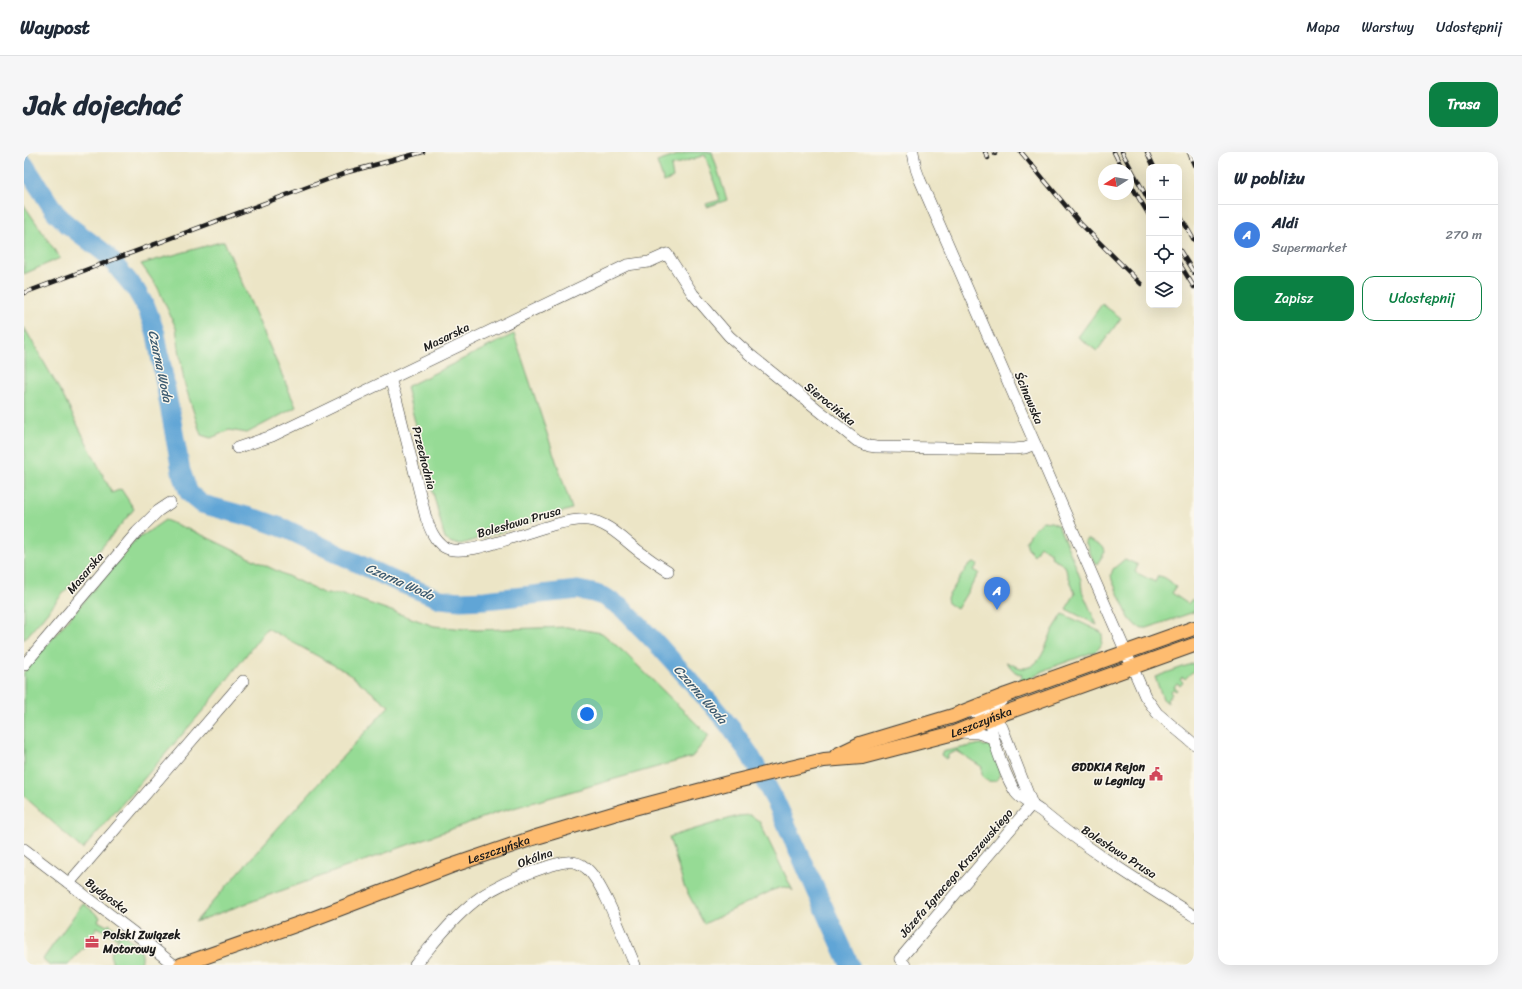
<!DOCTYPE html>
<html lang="pl">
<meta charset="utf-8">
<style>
body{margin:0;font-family:Sriracha,sans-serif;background:#f6f6f7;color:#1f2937}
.controls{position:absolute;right:12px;top:12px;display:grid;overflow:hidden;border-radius:8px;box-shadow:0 4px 16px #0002}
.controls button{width:36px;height:36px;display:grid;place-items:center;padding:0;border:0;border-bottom:1px solid #e0e1e3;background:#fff;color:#1f2937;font:20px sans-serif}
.compass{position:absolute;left:1074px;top:12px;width:36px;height:36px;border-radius:50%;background:#fff;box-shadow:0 4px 16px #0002;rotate:259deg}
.you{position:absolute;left:563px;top:562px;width:14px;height:14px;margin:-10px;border:3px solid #fff;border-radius:50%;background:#1a73e8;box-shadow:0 0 0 6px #1a73e833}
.badge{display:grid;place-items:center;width:26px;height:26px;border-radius:50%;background:#0b8043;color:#fff;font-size:13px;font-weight:700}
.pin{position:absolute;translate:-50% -33px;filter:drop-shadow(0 1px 2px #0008)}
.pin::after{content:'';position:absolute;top:21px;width:14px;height:12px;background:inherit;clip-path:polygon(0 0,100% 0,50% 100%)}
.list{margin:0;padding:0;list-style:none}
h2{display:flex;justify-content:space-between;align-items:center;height:52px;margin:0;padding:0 16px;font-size:17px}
h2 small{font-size:13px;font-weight:400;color:#747a83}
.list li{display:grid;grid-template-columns:26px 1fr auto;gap:12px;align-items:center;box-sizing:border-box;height:60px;padding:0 16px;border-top:1px solid #e0e1e3}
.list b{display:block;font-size:15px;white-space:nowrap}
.list p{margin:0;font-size:13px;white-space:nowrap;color:#747a83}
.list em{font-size:13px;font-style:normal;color:#747a83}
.actions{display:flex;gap:8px;padding:12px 16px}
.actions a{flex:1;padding:9px 0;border:1px solid #0b8043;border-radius:12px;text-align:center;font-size:14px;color:#0b8043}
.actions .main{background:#0b8043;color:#fff}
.icon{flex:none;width:22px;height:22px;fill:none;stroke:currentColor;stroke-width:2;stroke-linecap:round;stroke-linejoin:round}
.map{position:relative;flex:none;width:1170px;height:813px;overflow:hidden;border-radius:12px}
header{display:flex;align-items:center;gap:24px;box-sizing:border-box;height:56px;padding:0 20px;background:#fff;border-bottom:1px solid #e0e1e3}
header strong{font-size:19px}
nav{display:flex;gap:22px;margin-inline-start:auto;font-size:14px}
.intro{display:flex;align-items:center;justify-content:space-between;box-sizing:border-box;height:96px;padding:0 24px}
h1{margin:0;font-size:28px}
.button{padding:10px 18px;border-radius:12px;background:#0b8043;color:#fff;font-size:14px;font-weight:700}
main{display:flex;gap:24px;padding:0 24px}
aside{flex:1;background:#fff;border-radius:12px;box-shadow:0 4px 16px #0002}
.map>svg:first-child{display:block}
.green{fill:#96db95;stroke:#597c58}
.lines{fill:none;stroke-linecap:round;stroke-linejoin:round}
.river{stroke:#61a5d6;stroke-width:19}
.minor-casing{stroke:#3b3a36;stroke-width:12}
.major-casing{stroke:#3b3a36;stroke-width:16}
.minor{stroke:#fff;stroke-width:11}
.major{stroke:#febc70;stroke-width:14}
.rail-casing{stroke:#1c1c1c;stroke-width:4.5}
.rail{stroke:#fbf7ec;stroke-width:3;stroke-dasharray:9;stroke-linecap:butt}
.labels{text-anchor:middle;stroke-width:3;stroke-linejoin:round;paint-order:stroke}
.street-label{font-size:12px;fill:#1c1c1c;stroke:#fbf7ec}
.poi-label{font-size:12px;font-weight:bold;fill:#1c1c1c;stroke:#fbf7ec;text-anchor:end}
.water-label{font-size:13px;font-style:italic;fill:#3b5a70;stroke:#fbf7ec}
</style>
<header>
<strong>Waypost</strong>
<nav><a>Mapa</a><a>Warstwy</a><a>Udostępnij</a></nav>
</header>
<div class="intro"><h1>Jak dojechać</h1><a class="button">Trasa</a></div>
<main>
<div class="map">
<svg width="1170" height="813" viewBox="0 0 1170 813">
<rect width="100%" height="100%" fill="#fbf7ec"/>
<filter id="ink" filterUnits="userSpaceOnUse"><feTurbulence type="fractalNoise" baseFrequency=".025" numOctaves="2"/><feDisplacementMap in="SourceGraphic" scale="8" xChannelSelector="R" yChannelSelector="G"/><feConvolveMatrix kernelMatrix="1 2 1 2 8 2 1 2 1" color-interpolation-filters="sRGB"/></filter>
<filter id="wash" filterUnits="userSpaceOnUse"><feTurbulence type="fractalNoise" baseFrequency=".012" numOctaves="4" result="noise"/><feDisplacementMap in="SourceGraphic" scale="16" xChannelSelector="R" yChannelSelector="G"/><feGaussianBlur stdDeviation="0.9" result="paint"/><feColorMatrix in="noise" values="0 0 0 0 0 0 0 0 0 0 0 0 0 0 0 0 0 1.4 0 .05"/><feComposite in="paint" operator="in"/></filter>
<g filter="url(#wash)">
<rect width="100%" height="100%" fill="#ece5c6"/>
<g class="green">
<polygon points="663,0 688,0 703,48 683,55 682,52 696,48 681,3 647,14 649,26 640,30 633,10"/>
<polygon points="0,53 36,106 0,122"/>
<polygon points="200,89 272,255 223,281 205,278 187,286 177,283 160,230 152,176 134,136 117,112"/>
<polygon points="1078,152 1097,166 1073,199 1054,185"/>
<polygon points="0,175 38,242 88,341 97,337 110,357 0,488"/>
<polygon points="490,182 548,357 438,392 428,391 421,387 382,235"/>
<polygon points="141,368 176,382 301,442 319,442 410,474 452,478 543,475 578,481 601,501 685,584 668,605 472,661 171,770 252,678 365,554 324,521 243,476 182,555 59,697 57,696 0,644 0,520 111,389"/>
<polygon points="1019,369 1027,370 1034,373 1051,412 1057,428 1058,439 1073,473 1042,457 1051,442 1041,414 1027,405 1028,402 1016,394 1010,403 1004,397 1002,389 1009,378"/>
<path d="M1065,387C1071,390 1080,392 1081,400L1073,412L1070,410L1061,389L1062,387Z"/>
<path d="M1101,407L1114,413L1111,420L1131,430L1134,424C1141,424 1147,430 1152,435L1148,441L1164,452L1168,447L1170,449V460L1123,476H1119L1112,474L1105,466L1088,428L1087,423L1089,417Z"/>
<polygon points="949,411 954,412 950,418 955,421 933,457 924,451 923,446 943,415"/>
<path d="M1039,462L1077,480C1080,488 1078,494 1072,499L1023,517L1004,528L995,532L998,523L991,520L982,510C988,512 993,516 1000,516C1018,515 1022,491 1029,478C1032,473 1036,467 1039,462Z"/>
<polygon points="1170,511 1170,518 1161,527 1159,525 1156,527 1159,530 1156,533 1153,531 1150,535 1153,537 1152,539 1149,537 1146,540 1148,542 1143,548 1144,551 1139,547 1131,525"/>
<path d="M957,592L960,594L964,593C972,601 982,621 971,629C961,631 956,625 958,615L933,599L925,602L922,607L917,603L918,600L922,599Z"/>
<path d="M726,663L735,669L769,739C763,732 756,736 749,738L680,772L660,734L645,685L714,664Z"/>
<polygon points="59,751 76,765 74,769 83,774 85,772 96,780 93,786 73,775 64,790 44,813 26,813 19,807"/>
<path d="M97,781C108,789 124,798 116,813H85L89,812L86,803Z"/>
</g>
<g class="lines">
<polyline class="river" points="0,12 31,60 44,73 82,102 112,138 123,157 132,182 157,319 165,341 178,352 237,368 262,377 373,430 416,447 437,449 461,448 554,438 569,441 581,445 598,456 636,495 688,553 707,576 726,603 753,652 826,813"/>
</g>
</g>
<g filter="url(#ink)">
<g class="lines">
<g class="minor-casing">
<g id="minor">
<polyline points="889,0 892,17 896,28 1121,544 1133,561 1170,592"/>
<path d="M366,227L372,246L402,366C406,377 410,388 420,395C444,411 528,364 564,368C584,370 601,389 616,400C625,407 634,413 644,419"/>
<polyline points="213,296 248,284 603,113 625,110 643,102 669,142 705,184 725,202 833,289 845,294 852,295 990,297 1001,296 1011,292"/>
<polyline points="0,513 113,380 134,359 146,351"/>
<path d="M982,544C971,553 967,565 968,579C971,595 983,628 992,641C998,649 1009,653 1017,659C1065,699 1118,731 1170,764"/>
<path d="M944,560C958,558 969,563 978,575L1008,652"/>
<polyline points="935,580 954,581 969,586"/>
<polyline points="0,697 118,787 150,813"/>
<polyline points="45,731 219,529"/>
<path d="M391,813C410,791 428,767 451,749C471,734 495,724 519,716C534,711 549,705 562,716C579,729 601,791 611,813"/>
<polyline points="881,813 876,807 1008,652"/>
</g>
</g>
<g class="major-casing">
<g id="major">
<polyline points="813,603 836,592 929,564 982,543 1170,476"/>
<path id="s1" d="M157,813L283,769L427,714L509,686L606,657L708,630L800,608L838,605L930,581L975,563L1170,493"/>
</g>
</g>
<use href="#minor" class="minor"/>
<use href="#major" class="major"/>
<g class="rail-casing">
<g id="rail">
<polyline points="961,0 964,6"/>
<polyline points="971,0 971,2"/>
<polyline points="997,0 1056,71 1117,132"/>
<polyline points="1090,0 1099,18"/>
<polyline points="1098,0 1125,49"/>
<polyline points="1123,0 1130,15"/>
<polyline points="1165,0 1170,13"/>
<polyline points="1104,28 1125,63"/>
<polyline points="1155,62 1170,88"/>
<polyline points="1155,97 1170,121"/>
<polyline points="1155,111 1170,135"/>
<polyline points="0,141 324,20 399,0"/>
</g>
</g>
<use href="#rail" class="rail"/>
</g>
</g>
<defs>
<g id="civic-bare" transform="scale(1.08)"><path d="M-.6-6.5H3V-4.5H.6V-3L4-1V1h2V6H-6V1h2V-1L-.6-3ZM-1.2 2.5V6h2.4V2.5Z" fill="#d1495b" stroke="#fbf7ec" stroke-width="2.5" paint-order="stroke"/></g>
<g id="office-bare" transform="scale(1.08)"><path d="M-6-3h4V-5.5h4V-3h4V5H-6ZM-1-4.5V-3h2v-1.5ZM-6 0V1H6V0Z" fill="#d1495b" stroke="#fbf7ec" stroke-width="2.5" paint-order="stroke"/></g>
</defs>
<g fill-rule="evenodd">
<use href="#civic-bare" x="1132" y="622"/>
<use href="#office-bare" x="68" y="790"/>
</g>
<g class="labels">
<g class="street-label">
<text transform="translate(422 185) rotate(-26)" y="4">Masarska</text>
<text transform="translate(1005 246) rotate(67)" y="4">Ścinawska</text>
<text transform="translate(806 252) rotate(39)" y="4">Sierocińska</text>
<text transform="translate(400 306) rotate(76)" y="4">Przechodnia</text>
<text transform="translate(495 370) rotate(-16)" y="4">Bolesława Prusa</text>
<text transform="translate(61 421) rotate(-50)" y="4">Masarska</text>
<text dy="4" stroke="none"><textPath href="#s1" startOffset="838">Leszczyńska</textPath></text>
<text dy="4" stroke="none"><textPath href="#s1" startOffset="338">Leszczyńska</textPath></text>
<text transform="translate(1095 700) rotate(33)" y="4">Bolesława Prusa</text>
<text transform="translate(511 706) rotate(-19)" y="4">Okólna</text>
<text transform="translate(932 721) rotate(-49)" y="4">Józefa Ignacego Kraszewskiego</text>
<text transform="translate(83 744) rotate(37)" y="4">Bydgoska</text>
</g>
<g class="poi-label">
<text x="1121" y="619">GDDKiA Rejon<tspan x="1121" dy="14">w Legnicy</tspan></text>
<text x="79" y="787" text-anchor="start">Polski Związek<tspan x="79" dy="14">Motorowy</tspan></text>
</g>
<g class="water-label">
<text transform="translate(137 214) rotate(78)" y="5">Czarna Woda</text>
<text transform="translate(376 429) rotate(24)" y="5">Czarna Woda</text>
<text transform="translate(677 542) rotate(49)" y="5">Czarna Woda</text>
</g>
</g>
</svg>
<div class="controls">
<button>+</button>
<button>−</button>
<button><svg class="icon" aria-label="locate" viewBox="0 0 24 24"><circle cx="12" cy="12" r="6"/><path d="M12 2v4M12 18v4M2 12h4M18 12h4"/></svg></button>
<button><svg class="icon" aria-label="layers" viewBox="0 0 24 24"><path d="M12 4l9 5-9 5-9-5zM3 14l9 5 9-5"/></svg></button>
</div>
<svg class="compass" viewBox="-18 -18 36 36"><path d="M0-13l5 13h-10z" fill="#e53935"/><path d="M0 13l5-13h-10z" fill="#747a83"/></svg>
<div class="you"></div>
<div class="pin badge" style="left:973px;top:458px;background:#3f7fe0">A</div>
</div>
<aside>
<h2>W pobliżu<small></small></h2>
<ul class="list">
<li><span class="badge" style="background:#3f7fe0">A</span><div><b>Aldi</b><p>Supermarket</p></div><em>270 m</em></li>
</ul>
<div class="actions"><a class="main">Zapisz</a><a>Udostępnij</a></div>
</aside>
</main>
